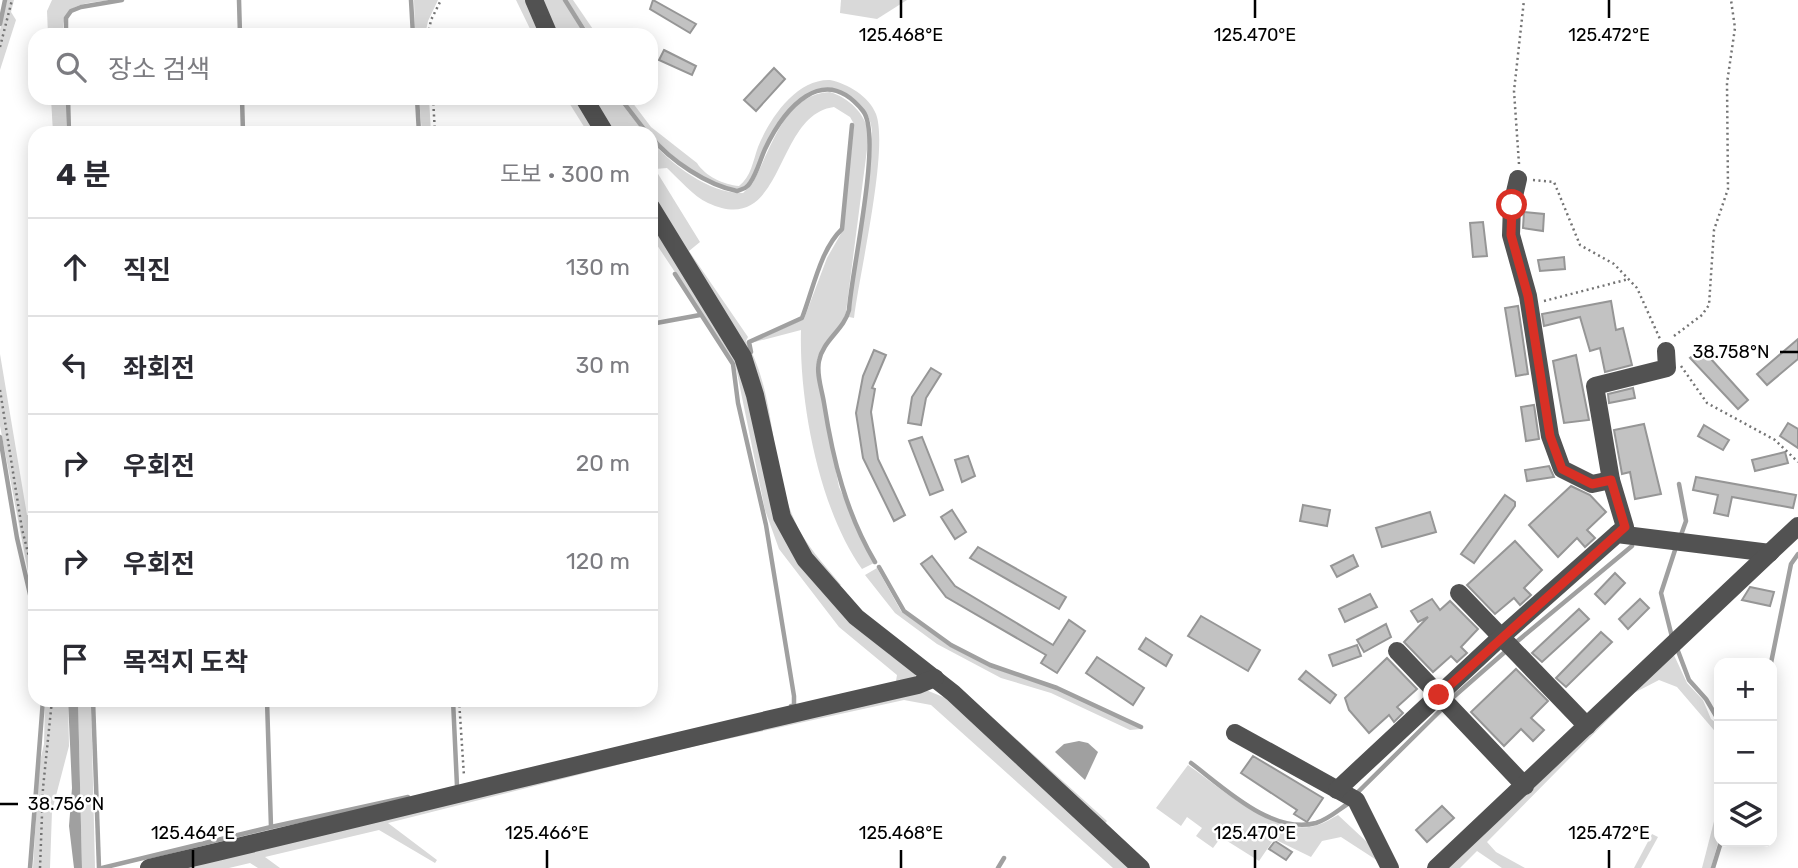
<!DOCTYPE html>
<html lang="ko">
<meta charset="utf-8">
<style>
body{margin:0;font-family:Rubik,"Noto Sans KR",sans-serif;background:#f2f2f3;color:#2b2b33}
.controls{position:absolute;right:21px;bottom:21px;display:grid;overflow:hidden;border-radius:14px;box-shadow:0 4px 18px #0003}
.controls button{width:63px;height:63px;display:grid;place-items:center;padding:0;border:0;border-bottom:2px solid #e1e1e2;background:#fff;color:#2b2b33;font:35px sans-serif}
.stop{position:absolute;width:21px;height:21px;margin:-16px;border:5px solid #d93025;border-radius:50%;background:#fff}
.stop.end{background:#d93025;border-color:#fff;box-shadow:0 2px 7px #0008}
.list{margin:0;padding:0;list-style:none}
h2{display:flex;justify-content:space-between;align-items:center;height:91px;margin:0;padding:0 28px;font-size:30px}
h2 small{font-size:23px;font-weight:400;color:#7c7c81}
.list li{display:grid;grid-template-columns:46px 1fr auto;gap:21px;align-items:center;box-sizing:border-box;height:98px;padding:0 28px;border-top:2px solid #e1e1e2}
.list b{display:block;font-size:26px;white-space:nowrap}
.list em{font-size:23px;font-style:normal;color:#7c7c81}
.icon{flex:none;width:38px;height:38px;fill:none;stroke:currentColor;stroke-width:2;stroke-linecap:round;stroke-linejoin:round}
.map{position:relative;flex:none;width:1798px;height:868px;overflow:hidden}
.search{position:absolute;background:#fff;box-shadow:0 4px 18px #0003;left:28px;top:28px;width:630px;height:77px;display:flex;align-items:center;gap:18px;box-sizing:border-box;padding:0 24px;border-radius:21px;color:#7c7c81;font-size:26px}
.panel{position:absolute;background:#fff;box-shadow:0 4px 18px #0003;left:28px;top:126px;width:630px;height:581px;border-radius:21px}
.map>svg:first-child{display:block}
.green{fill:#d9d9d9}
.water{fill:#a0a0a0}
.lines{fill:none;stroke-linecap:round;stroke-linejoin:round}
.stream{stroke:#a0a0a0;stroke-width:4.5}
.building{fill:#c2c2c2;stroke:#969696;stroke-width:2}
.path{stroke:#747474;stroke-width:2.5;stroke-dasharray:2 3.5;stroke-linecap:butt}
.minor{stroke:#525252;stroke-width:18}
.route{stroke:#d93025;stroke-width:9}
.ticks{fill:none;stroke:#000;stroke-width:2.5}
.ticks-label{font-size:18px;text-anchor:middle;fill:#000;stroke:#fff;stroke-width:5;stroke-linejoin:round;paint-order:stroke}
</style>
<div class="map">
<svg width="1798" height="868" viewBox="0 0 1798 868">
<rect width="100%" height="100%" fill="#fff"/>
<g class="green">
<polygon points="7,0 14,0 11,12 16,20 0,70 0,30"/>
<path d="M52,0H110C84,4 61,2 63,35H48L47,11Z"/>
<polygon points="414,0 438,0 428,21 425,35 415,35"/>
<polygon points="516,0 528,0 543,35 533,35"/>
<polygon points="539,0 563,0 585,35 554,35"/>
<polygon points="567,0 573,0 597,35 590,35"/>
<polygon points="841,0 907,0 877,19 840,13"/>
<path d="M830,80C848,84 869,96 876,114C889,149 859,275 854,318L849,317L872,132C871,118 865,109 854,100C815,68 782,112 765,145C757,159 756,184 738,189C694,184 645,133 622,98H629L651,127L697,163C705,176 724,185 739,186C751,177 753,161 758,147C770,118 796,79 830,80Z"/>
<path d="M830,92C849,98 865,113 869,134L846,312C841,332 818,343 816,367L839,487L874,563L862,569C819,509 799,402 801,330L751,343L804,319L827,258L843,230L854,124L850,117L834,107C773,115 786,239 708,203C693,196 679,179 667,168L655,169L700,242L689,251L748,337L746,341C777,396 769,463 794,519C804,544 825,565 841,585L835,587L794,535L760,398L651,199V141C672,165 710,194 743,193L752,184C771,151 783,94 830,92Z"/>
<polygon points="51,98 66,98 66,133 53,133"/>
<polygon points="419,98 429,98 431,133 422,133"/>
<polygon points="566,98 576,98 598,133 588,133"/>
<polygon points="591,98 617,98 645,133 611,133"/>
<polygon points="651,219 730,343 746,382 776,514 843,612 890,655 915,671 916,680 896,681 897,675 839,627 779,549 765,510 735,363 651,236"/>
<polygon points="0,354 27,515 35,516 35,608 0,426"/>
<polygon points="877,568 901,611 951,647 990,667 1057,689 1141,729 1130,730 1051,693 1001,678 937,644 895,613 865,575"/>
<polygon points="1673,653 1687,683 1703,700 1711,719 1719,725 1719,736 1677,687 1659,680 1634,693 1487,842 1496,852 1525,868 1502,868 1477,851 1460,868 1444,868"/>
<polygon points="926,690 948,699 1133,868 1113,868 931,705 904,700 673,751 388,823 437,860 435,863 379,830 265,857 280,868 258,868 250,863 229,868 165,868"/>
<polygon points="970,697 1107,821 1104,825"/>
<polygon points="45,700 68,700 69,746 52,811 50,868 33,868 39,766 44,744"/>
<polygon points="78,700 91,700 95,868 82,868"/>
<path d="M1188,765C1220,787 1276,839 1318,825C1325,823 1332,818 1338,815L1382,856L1378,861L1341,837L1322,841L1311,857L1274,839L1259,861L1224,839L1219,840L1213,848L1196,836L1202,828L1187,817L1181,826L1156,808Z"/>
<polygon points="1719,802 1719,839 1711,868 1702,868"/>
<polygon points="1652,834 1658,837 1641,868 1634,868"/>
</g>
<g class="water">
<polygon points="68,700 78,700 82,868 74,868 69,826 72,788"/>
<polygon points="1079,741 1088,743 1098,752 1085,780 1055,752 1064,744"/>
</g>
<g class="lines">
<g class="stream">
<polyline points="239,0 240,35"/>
<polyline points="411,0 413,35"/>
<polyline points="565,0 587,35"/>
<polyline points="0,24 5,0"/>
<polyline points="66,35 66,18 71,11 81,7 122,0"/>
<polyline points="68,98 69,133"/>
<polyline points="242,98 243,133"/>
<polyline points="417,98 419,133"/>
<polyline points="620,98 647,133"/>
<path d="M651,137C671,161 707,185 737,191C743,189 747,188 750,183C757,173 760,160 765,149C784,109 823,61 863,111C883,136 851,273 849,310C844,330 823,340 819,361C816,374 822,390 824,403C833,460 846,513 875,562"/>
<polyline points="675,274 733,364 738,403 766,525 794,696 794,706 791,706"/>
<polyline points="651,324 700,315"/>
<path d="M751,352L749,342L802,318C813,290 820,250 842,229L852,125"/>
<polyline points="0,437 17,538 35,616"/>
<polyline points="1679,484 1686,521 1681,535"/>
<polyline points="879,567 904,611 951,645 990,665 1057,688 1141,727"/>
<polyline points="1672,637 1661,593 1676,547"/>
<polyline points="1514,644 1632,546"/>
<polyline points="1678,651 1689,680 1706,699 1719,721"/>
<polyline points="1771,663 1791,564 1798,554"/>
<polyline points="93,700 99,868"/>
<polyline points="453,700 457,786"/>
<polyline points="1450,700 1506,651"/>
<path d="M1191,763C1223,787 1272,835 1316,823C1329,819 1338,810 1349,803"/>
<polyline points="1356,794 1442,709"/>
<polyline points="271,827 408,797"/>
<polyline points="30,868 43,700"/>
<polyline points="102,868 271,827 267,700"/>
<polyline points="998,868 1004,858"/>
<polyline points="1713,868 1721,842"/>
</g>
</g>
<g class="building">
<polygon points="653,0 696,24 690,33 650,9"/>
<polygon points="664,50 696,66 692,75 659,60"/>
<polygon points="774,68 785,79 756,111 744,100"/>
<polygon points="1524,212 1544,214 1543,231 1523,228"/>
<polygon points="1483,222 1487,256 1473,257 1470,223"/>
<polygon points="1564,257 1565,269 1540,271 1538,260"/>
<polygon points="1611,301 1616,330 1623,328 1632,365 1605,372 1600,348 1590,351 1580,317 1544,326 1542,314"/>
<polygon points="1518,306 1528,374 1516,376 1505,308"/>
<polygon points="1798,339 1798,359 1767,385 1757,374"/>
<polygon points="1702,349 1748,400 1738,409 1690,358"/>
<polygon points="874,350 886,355 872,388 875,389 871,412 878,459 905,515 894,521 863,458 856,413 863,376"/>
<polygon points="1576,355 1589,420 1564,423 1553,361"/>
<polygon points="931,368 941,374 926,398 921,425 908,423 912,397"/>
<polygon points="1633,388 1635,398 1609,403 1608,394"/>
<polygon points="1534,405 1539,439 1526,441 1521,407"/>
<polygon points="1788,423 1798,429 1798,448 1780,436"/>
<polygon points="1644,424 1661,494 1635,499 1630,472 1622,474 1614,430"/>
<polygon points="1704,425 1729,440 1723,450 1698,436"/>
<polygon points="922,437 943,490 930,495 909,441"/>
<polygon points="1785,452 1788,463 1755,471 1752,460"/>
<polygon points="968,456 975,476 962,482 955,460"/>
<polygon points="1549,466 1554,477 1527,481 1525,470"/>
<polygon points="1696,477 1796,495 1793,508 1732,497 1728,516 1714,513 1718,495 1693,490"/>
<polygon points="1571,486 1590,495 1606,512 1587,530 1595,538 1585,547 1577,538 1558,557 1529,525"/>
<polygon points="1505,495 1515,502 1515,506 1474,563 1461,554"/>
<polygon points="1303,505 1330,510 1327,526 1300,521"/>
<polygon points="952,510 966,532 955,539 941,517"/>
<polygon points="1430,512 1436,532 1382,547 1376,528"/>
<polygon points="1515,541 1542,570 1524,588 1531,595 1520,605 1514,598 1495,614 1467,585"/>
<polygon points="978,547 1066,597 1059,609 970,558"/>
<polygon points="1353,555 1358,566 1337,577 1331,566"/>
<polygon points="932,556 955,586 1053,645 1069,620 1085,631 1057,673 1041,663 1046,655 946,597 921,564"/>
<polygon points="1615,573 1625,583 1605,604 1595,594"/>
<polygon points="1750,587 1774,592 1770,606 1742,600"/>
<polygon points="1370,594 1377,607 1345,622 1339,609"/>
<polygon points="1432,599 1440,610 1450,601 1478,629 1461,647 1467,653 1457,662 1451,656 1433,672 1404,642 1428,617 1418,622 1411,611"/>
<polygon points="1640,599 1649,608 1628,629 1619,619"/>
<polygon points="1579,609 1589,619 1542,662 1532,653"/>
<polygon points="1201,616 1260,650 1248,671 1188,636"/>
<polygon points="1386,624 1391,637 1364,652 1357,640"/>
<polygon points="1601,632 1612,642 1566,687 1556,678"/>
<polygon points="1146,638 1172,655 1166,666 1139,649"/>
<polygon points="1357,645 1361,656 1333,666 1329,655"/>
<polygon points="1097,657 1144,688 1133,705 1086,673"/>
<polygon points="1387,658 1417,689 1397,707 1403,713 1394,722 1389,715 1369,733 1349,710 1345,698"/>
<polygon points="1516,669 1548,701 1531,718 1544,730 1533,741 1521,729 1504,746 1471,712"/>
<polygon points="1306,671 1336,695 1330,703 1299,679"/>
<polygon points="1253,756 1323,798 1307,822 1294,814 1297,810 1241,773"/>
<polygon points="1442,806 1454,818 1427,842 1416,830"/>
<polygon points="1275,841 1292,852 1286,860 1269,849"/>
</g>
<g class="lines">
<g class="path">
<polyline points="428,35 431,20 441,0"/>
<polyline points="0,47 12,0"/>
<polyline points="433,98 435,133"/>
<polyline points="1519,164 1514,91 1524,0"/>
<polyline points="1533,180 1554,182 1580,245 1614,264 1637,288 1660,339"/>
<polyline points="1544,301 1629,279"/>
<polyline points="1674,336 1702,315 1709,305 1714,230 1728,189 1727,83 1735,28 1731,0"/>
<polyline points="1681,366 1707,403 1775,440 1798,462"/>
<polyline points="0,390 22,529 35,581"/>
<polyline points="459,700 464,776"/>
<polyline points="40,868 43,788 52,700"/>
</g>
<g class="minor">
<polyline points="534,0 549,35"/>
<polyline points="584,98 605,133"/>
<polyline points="1518,179 1512,205 1511,235 1528,296 1550,436 1562,469 1592,484 1611,480"/>
<polyline points="651,207 743,357 755,395 782,517 805,559 856,617 953,693 1141,868"/>
<polyline points="1617,534 1625,527 1611,480 1595,386 1667,368 1666,351"/>
<polyline points="1459,593 1587,726"/>
<polyline points="1397,651 1525,786"/>
<polyline points="1235,733 1356,800 1390,868"/>
<polyline points="1337,790 1501,637 1617,534 1770,553"/>
<path d="M149,868C405,808 661,743 918,685L935,678"/>
<polyline points="1436,868 1798,526"/>
</g>
</g>
<g class="lines">
<polyline class="route" points="1439,695 1625,527 1611,480 1592,484 1562,469 1550,436 1528,296 1511,235 1512,205"/>
</g>
<path class="ticks" d="M901,0V18M1255,0V18M1609,0V18M1780,352H1798M0,804H18M193,850V868M547,850V868M901,850V868M1255,850V868M1609,850V868"/>
<g class="ticks-label">
<text x="901" y="41">125.468°E</text>
<text x="1255" y="41">125.470°E</text>
<text x="1609" y="41">125.472°E</text>
<text x="1731" y="358">38.758°N</text>
<text x="66" y="810">38.756°N</text>
<text x="193" y="839">125.464°E</text>
<text x="547" y="839">125.466°E</text>
<text x="901" y="839">125.468°E</text>
<text x="1255" y="839">125.470°E</text>
<text x="1609" y="839">125.472°E</text>
</g>
</svg>
<div class="controls">
<button>+</button>
<button>−</button>
<button><svg class="icon" aria-label="layers" viewBox="0 0 24 24"><path d="M12 4l9 5-9 5-9-5zM3 14l9 5 9-5"/></svg></button>
</div>
<div class="stop" style="left:1512px;top:205px"></div>
<div class="stop end" style="left:1439px;top:695px"></div>
<div class="search"><svg class="icon" aria-label="search" viewBox="0 0 24 24"><circle cx="10" cy="10" r="6"/><path d="M15 15l6 6"/></svg>장소 검색</div>
<section class="panel">
<h2>4 분<small>도보 · 300 m</small></h2>
<ul class="list">
<li><svg class="icon" aria-label="ahead" viewBox="0 0 24 24"><path d="M12 20V5M6 11l6-6 6 6"/></svg><div><b>직진</b></div><em>130 m</em></li>
<li><svg class="icon" aria-label="left" viewBox="0 0 24 24"><path d="M17 20v-9H6M10 6l-5 5 5 5"/></svg><div><b>좌회전</b></div><em>30 m</em></li>
<li><svg class="icon" aria-label="right" viewBox="0 0 24 24"><path d="M7 20v-9h11M14 6l5 5-5 5"/></svg><div><b>우회전</b></div><em>20 m</em></li>
<li><svg class="icon" aria-label="right" viewBox="0 0 24 24"><path d="M7 20v-9h11M14 6l5 5-5 5"/></svg><div><b>우회전</b></div><em>120 m</em></li>
<li><svg class="icon" aria-label="arrive" viewBox="0 0 24 24"><path d="M6 21V4h12l-3 4 3 4H6"/></svg><div><b>목적지 도착</b></div></li>
</ul>
</section>
</div>
